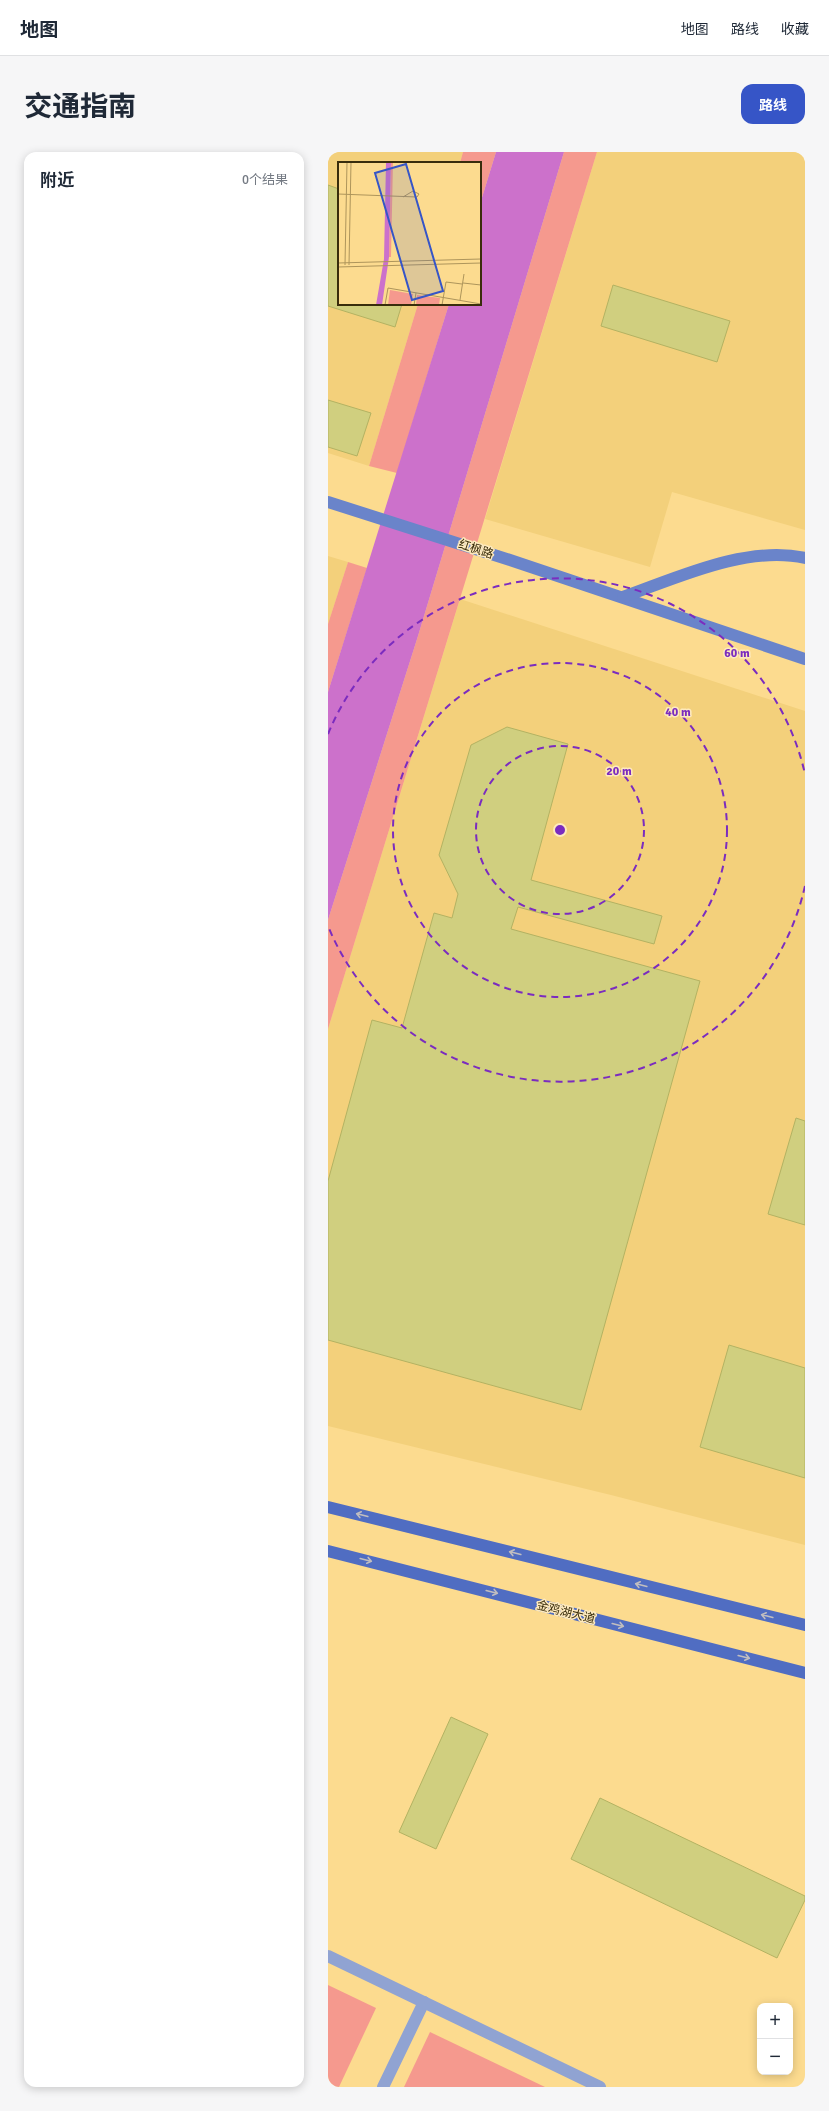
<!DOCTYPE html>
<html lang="zh">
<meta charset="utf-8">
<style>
body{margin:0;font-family:Signika,"Noto Sans SC",sans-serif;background:#f6f6f7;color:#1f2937}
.controls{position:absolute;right:12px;bottom:12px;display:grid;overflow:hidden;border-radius:8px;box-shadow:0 2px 10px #0003}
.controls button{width:36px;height:36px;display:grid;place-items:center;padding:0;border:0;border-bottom:1px solid #e0e1e3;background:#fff;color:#1f2937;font:20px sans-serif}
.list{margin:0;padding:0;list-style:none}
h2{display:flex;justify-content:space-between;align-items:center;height:52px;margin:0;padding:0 16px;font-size:17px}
h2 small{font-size:13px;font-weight:400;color:#747a83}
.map{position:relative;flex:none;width:477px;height:1935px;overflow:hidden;border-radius:12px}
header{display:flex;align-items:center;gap:24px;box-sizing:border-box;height:56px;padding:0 20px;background:#fff;border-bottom:1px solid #e0e1e3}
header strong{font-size:19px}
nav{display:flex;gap:22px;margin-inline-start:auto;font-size:14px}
.intro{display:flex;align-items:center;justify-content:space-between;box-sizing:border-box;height:96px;padding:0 24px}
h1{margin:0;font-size:28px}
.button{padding:10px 18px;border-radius:12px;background:#3655c7;color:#fff;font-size:14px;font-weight:700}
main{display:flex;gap:24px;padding:0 24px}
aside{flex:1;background:#fff;border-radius:12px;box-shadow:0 2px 10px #0003}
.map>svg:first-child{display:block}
.built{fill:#f3d07b}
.green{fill:#f5998e}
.water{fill:#cc71cb}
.building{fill:#d0cf7f;stroke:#b3b262}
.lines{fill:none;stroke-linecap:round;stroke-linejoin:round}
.lane{stroke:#90a3d2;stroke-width:12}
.street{stroke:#90a3d2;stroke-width:12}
.secondary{stroke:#6a84ca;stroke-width:12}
.primary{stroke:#506dc2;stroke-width:12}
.oneway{stroke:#c1bebf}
.ring{fill:none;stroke:#7b2cbf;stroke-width:2;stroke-dasharray:7 5}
.labels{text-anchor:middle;stroke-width:3;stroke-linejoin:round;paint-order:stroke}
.street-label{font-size:12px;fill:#392d0c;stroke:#feeabe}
.inset-road{fill:none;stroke:#ae955b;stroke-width:1}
.view{fill:#3655c7;fill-opacity:0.15;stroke:#3655c7;stroke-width:2}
.inset-edge{fill:none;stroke:#392d0c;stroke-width:2}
.centre{fill:#7b2cbf;stroke:#feeabe;stroke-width:2}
.ring-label{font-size:12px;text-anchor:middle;font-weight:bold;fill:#7b2cbf;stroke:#feeabe;stroke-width:3;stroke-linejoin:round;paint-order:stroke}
</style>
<header>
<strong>地图</strong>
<nav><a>地图</a><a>路线</a><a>收藏</a></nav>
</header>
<div class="intro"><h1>交通指南</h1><a class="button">路线</a></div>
<main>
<aside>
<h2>附近<small>0个结果</small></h2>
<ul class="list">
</ul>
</aside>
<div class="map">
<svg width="477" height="1935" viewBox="0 0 477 1935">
<rect width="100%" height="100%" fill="#fcdb8f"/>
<g class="built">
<polygon points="0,0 135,0 132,11 11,11 11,152 90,152 41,314 0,301"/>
<polygon points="269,0 477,0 477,378 344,340 322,415 157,367"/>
<polygon points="0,404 20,410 0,472"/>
<polygon points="132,447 477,559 477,1393 283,1343 0,1274 0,877"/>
</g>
<g class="green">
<polygon points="135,0 168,0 152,52 152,11 132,11"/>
<polygon points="236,0 269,0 0,877 0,768 90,484"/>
<polygon points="90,152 121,152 69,321 41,314"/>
<polygon points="20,410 39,416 0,540 0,472"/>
<polygon points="0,1833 48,1856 11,1935 0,1935"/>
<polygon points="102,1880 217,1935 76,1935"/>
</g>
<polygon class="water" points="168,0 236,0 90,484 0,768 0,540 121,152 152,152 152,52"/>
<g class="building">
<polygon points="0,33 11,37 11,152 74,152 67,175 0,154"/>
<polygon points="285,133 402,169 389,210 273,174"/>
<polygon points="0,248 43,261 29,304 0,295"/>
<polygon points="179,575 240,592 203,728 334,764 326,792 190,755 183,777 372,829 253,1258 0,1188 0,1029 44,868 74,876 106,761 124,766 130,742 111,703 143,593"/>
<polygon points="468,966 477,969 477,1073 440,1062"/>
<polygon points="401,1193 477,1216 477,1326 372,1295"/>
<polygon points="123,1565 160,1582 108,1697 71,1680"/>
<polygon points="272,1646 477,1744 477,1748 449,1806 243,1707"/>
</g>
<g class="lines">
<polyline class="lane" points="55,1935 96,1850"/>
<polyline class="street" points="0,1804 272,1935"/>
<g class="secondary">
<polyline points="0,350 182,408 477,507"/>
<path d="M295,445C349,426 418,393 477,406"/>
</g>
<g class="primary">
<polyline points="0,1355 477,1473"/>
<polyline points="0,1399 477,1521"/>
</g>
</g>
<defs><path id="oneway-shaft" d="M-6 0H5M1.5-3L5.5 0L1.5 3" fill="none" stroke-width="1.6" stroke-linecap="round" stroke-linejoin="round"/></defs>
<g class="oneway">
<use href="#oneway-shaft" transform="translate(34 1363) rotate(-166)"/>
<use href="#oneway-shaft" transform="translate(187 1401) rotate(-166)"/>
<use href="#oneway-shaft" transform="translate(38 1408) rotate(14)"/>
<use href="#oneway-shaft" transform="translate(313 1433) rotate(-166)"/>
<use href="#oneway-shaft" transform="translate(164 1440) rotate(14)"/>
<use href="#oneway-shaft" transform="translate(439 1464) rotate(-166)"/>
<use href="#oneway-shaft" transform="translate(290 1473) rotate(14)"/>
<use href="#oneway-shaft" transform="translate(416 1505) rotate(14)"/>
</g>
<g class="ring">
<circle cx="232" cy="678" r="84"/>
<circle cx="232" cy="678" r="167"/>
<path d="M477 734A251 251 0 0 1 0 774M0 582A251 251 0 0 1 477 622"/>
</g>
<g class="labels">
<g class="street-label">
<text transform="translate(148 397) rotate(18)" y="4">红枫路</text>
<text transform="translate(238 1460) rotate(14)" y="4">金鸡湖大道</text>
</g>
</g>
<g transform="translate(10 10)">
<rect width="143" height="143" fill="#fcdb8f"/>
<path d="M53,0H55L53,95H51ZM52,128L75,132L73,143H50ZM79,133L102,136L101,143H78Z" fill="#f5998e"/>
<path d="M48,0H53L51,95L44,143H38L46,97Z" fill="#cc71cb"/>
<path class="inset-road" d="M0,32L79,35L81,32L75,29L65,35M0,101L143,97M7,103L9,0M11,103L13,0M0,105L143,101M125,121L143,123M122,138L126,112M47,143L50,126L143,142M76,143L78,131M104,143L108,120L124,122"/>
<path class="view" d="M68,2L105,129L74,138L37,11Z"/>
<rect width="143" height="143" class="inset-edge"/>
</g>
<circle cx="232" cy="678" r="6" class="centre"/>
<g class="ring-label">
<text x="409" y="505">60 m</text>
<text x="350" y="564">40 m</text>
<text x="291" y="623">20 m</text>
</g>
</svg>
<div class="controls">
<button>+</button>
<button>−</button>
</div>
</div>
</main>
